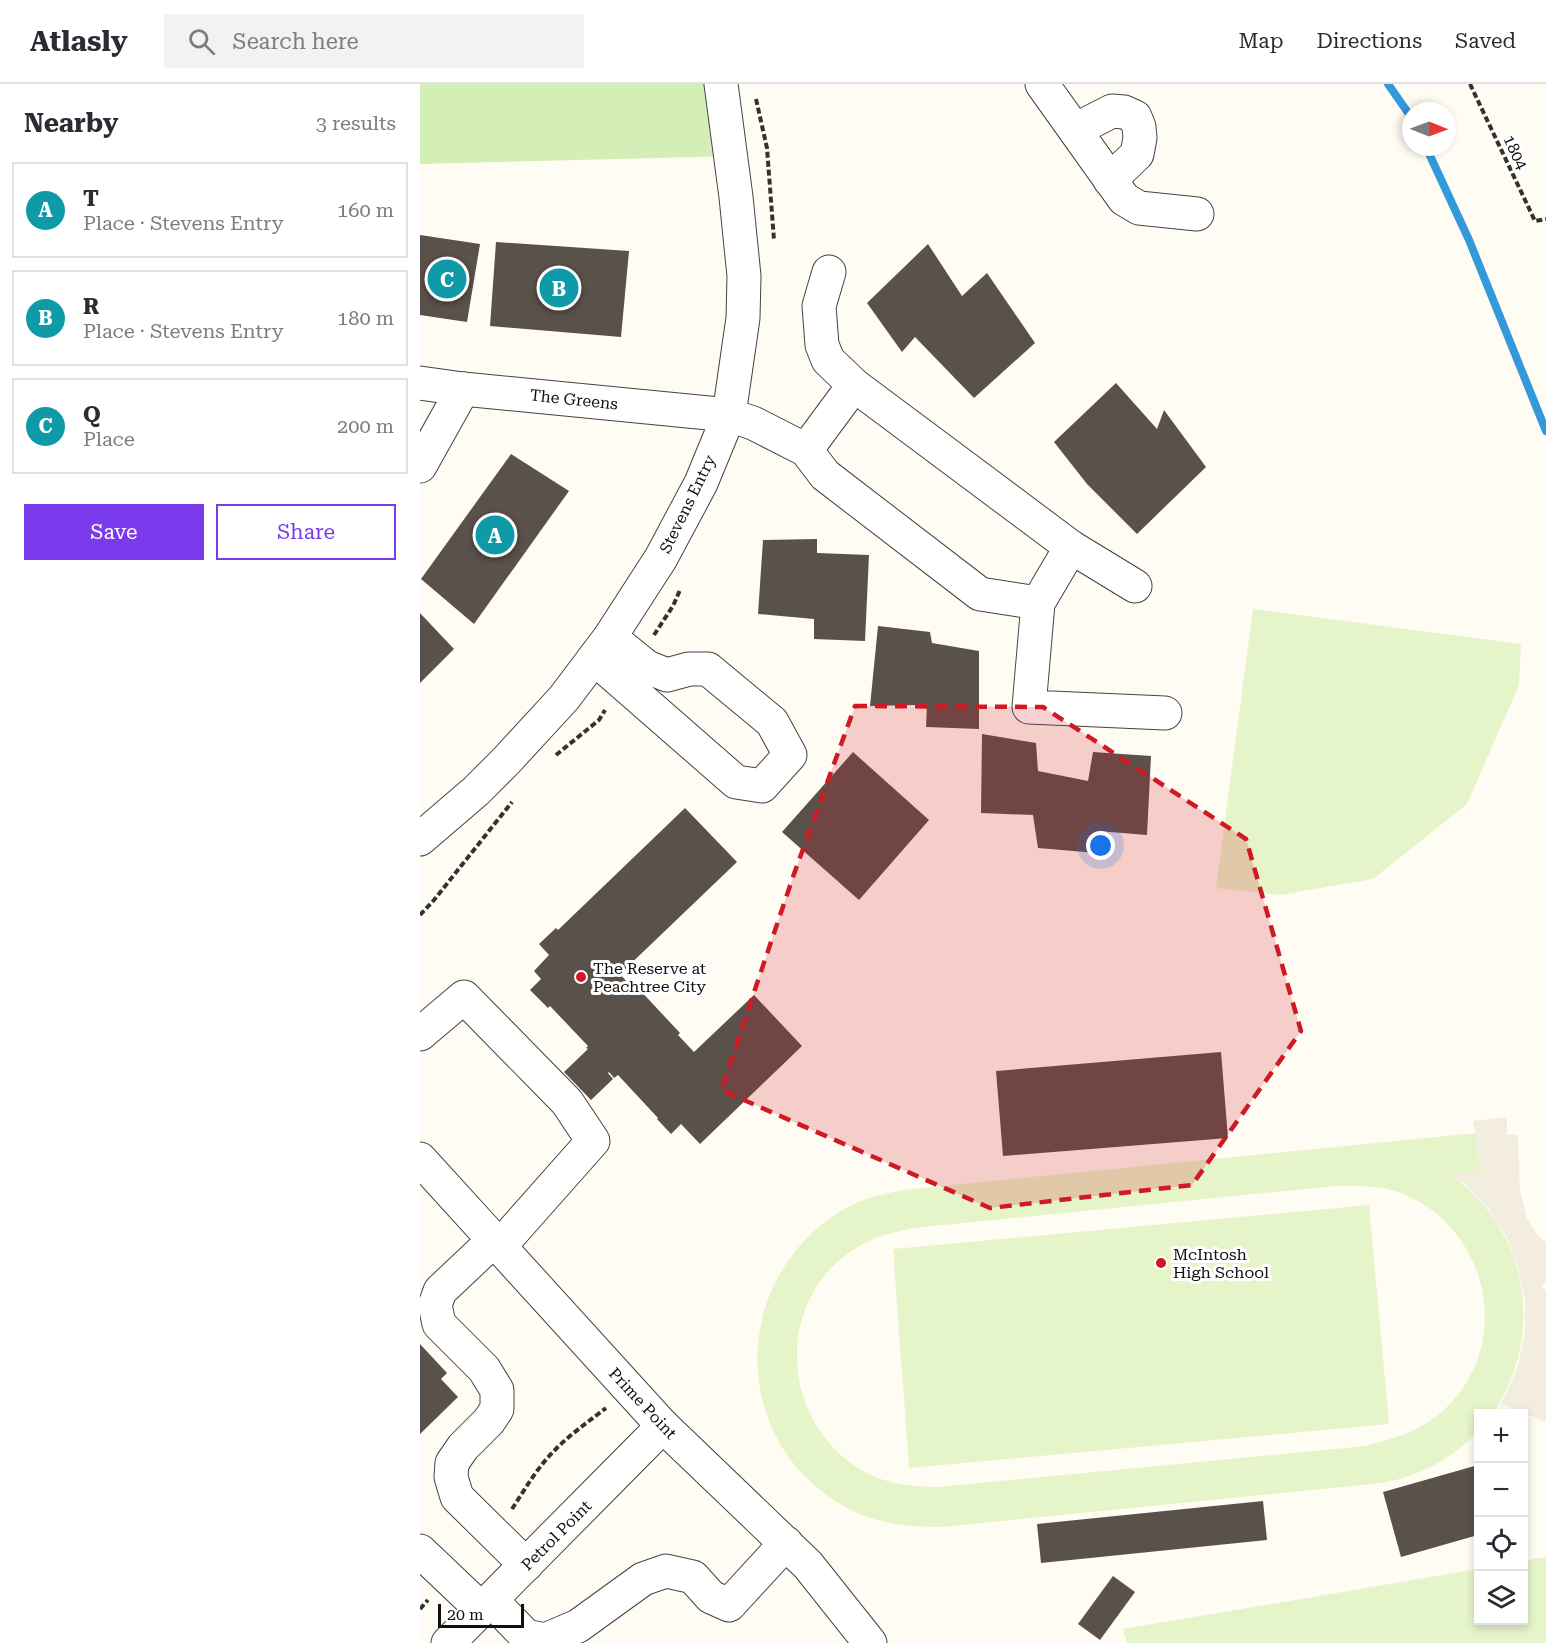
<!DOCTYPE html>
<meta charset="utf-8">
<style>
body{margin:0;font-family:"Roboto Serif",serif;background:#f2f2f3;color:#2b2b33}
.controls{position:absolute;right:18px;bottom:18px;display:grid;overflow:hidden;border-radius:0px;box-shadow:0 3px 9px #0003}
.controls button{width:54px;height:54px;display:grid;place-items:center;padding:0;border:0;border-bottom:2px solid #e1e1e2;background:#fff;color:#2b2b33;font:30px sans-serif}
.compass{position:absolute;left:982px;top:18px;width:54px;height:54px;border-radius:50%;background:#fff;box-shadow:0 3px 9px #0003;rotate:91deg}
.scale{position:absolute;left:18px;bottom:15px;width:86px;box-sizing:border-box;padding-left:6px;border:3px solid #101010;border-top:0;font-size:16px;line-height:21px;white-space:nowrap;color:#101010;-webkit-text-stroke:4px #fff;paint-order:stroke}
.you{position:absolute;left:681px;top:762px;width:21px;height:21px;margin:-15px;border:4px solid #fff;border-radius:50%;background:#1a73e8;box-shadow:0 0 0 9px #1a73e833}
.badge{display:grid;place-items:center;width:39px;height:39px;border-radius:50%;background:#7c3aed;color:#fff;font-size:20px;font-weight:700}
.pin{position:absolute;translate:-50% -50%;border:3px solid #fff;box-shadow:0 2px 6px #0006}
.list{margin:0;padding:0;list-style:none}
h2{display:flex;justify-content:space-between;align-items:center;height:78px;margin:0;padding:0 24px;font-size:26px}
h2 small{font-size:20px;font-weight:400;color:#7c7c81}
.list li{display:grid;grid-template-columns:39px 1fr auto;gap:18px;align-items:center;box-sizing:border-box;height:96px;margin:0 12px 12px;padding:0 12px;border:2px solid #e1e1e2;border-radius:0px}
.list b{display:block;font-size:22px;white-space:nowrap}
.list p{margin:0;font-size:20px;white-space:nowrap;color:#7c7c81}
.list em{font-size:20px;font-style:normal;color:#7c7c81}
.actions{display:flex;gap:12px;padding:18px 24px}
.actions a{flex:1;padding:14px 0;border:2px solid #7c3aed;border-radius:0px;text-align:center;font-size:21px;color:#7c3aed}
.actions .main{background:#7c3aed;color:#fff}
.icon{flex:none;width:33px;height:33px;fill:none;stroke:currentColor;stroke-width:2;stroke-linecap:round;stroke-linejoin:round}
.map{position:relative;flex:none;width:1126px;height:1559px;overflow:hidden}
header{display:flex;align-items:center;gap:36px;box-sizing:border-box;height:84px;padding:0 30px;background:#fff;border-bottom:2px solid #e1e1e2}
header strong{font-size:28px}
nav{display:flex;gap:33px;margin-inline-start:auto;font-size:21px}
.search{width:420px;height:54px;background:#f2f2f3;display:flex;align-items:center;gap:15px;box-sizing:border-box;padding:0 21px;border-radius:0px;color:#7c7c81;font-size:22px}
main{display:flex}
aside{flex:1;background:#fff}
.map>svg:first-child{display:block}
.green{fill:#d4eeb8}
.pitch{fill:#e6f4ca;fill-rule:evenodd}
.plaza{fill:#f2eddf}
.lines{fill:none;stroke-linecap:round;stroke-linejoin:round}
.stream{stroke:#3299da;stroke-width:8}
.building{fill:#5a514b}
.minor-casing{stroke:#434343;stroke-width:35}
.path{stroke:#323232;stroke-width:4;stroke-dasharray:6 3;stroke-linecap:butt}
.minor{stroke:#fff;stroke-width:33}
.marked{fill:#cf1924;fill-opacity:0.2;stroke:#cf1924;stroke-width:4.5;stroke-dasharray:12 8;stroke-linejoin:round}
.poi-dot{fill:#cf1924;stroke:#fff;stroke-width:2}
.labels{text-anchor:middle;stroke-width:6;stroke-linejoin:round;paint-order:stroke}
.street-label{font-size:16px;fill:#101010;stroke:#fff}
.poi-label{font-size:16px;fill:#101010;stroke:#fff;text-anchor:start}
</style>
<header>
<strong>Atlasly</strong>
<div class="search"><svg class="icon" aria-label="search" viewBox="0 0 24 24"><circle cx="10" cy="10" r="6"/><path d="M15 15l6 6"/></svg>Search here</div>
<nav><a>Map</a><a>Directions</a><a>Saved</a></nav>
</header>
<main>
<aside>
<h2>Nearby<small>3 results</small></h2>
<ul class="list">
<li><span class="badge" style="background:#0f9aa8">A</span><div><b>T</b><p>Place · Stevens Entry</p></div><em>160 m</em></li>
<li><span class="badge" style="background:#0f9aa8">B</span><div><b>R</b><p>Place · Stevens Entry</p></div><em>180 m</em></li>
<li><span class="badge" style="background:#0f9aa8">C</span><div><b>Q</b><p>Place</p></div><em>200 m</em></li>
</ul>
<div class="actions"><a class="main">Save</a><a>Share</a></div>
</aside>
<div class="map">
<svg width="1126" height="1559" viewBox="0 0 1126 1559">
<rect width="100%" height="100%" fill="#fffcf3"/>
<polygon class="green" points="0,0 302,0 317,72 0,80"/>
<g class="pitch">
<polygon points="833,525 1101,560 1099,601 1047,720 953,795 860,811 796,804"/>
<path d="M1056,1049L1060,1088L1030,1090C1109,1146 1126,1250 1073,1329L1058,1330V1348C1038,1368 1014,1384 986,1393C975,1397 964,1398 953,1400L522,1443C487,1443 456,1440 425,1423C307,1357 309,1191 426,1124C445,1113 468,1109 491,1105ZM916,1102C935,1102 956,1101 975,1107C1071,1139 1098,1267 1017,1332C996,1348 972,1355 946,1362L518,1403C492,1403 466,1400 443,1387C356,1336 353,1207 445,1159C460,1151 476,1148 493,1144Z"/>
<polygon points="949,1121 969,1340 489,1384 473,1165"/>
<polygon points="1126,1473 1126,1559 707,1559 703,1545 1058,1485 1058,1536 1104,1536 1104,1477"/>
</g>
<polygon class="plaza" points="1087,1033 1087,1050 1098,1051 1100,1106 1107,1135 1119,1153 1126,1158 1126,1197 1121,1202 1126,1207 1126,1338 1080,1319 1085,1312 1098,1282 1105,1249 1105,1216 1098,1183 1086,1152 1068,1124 1045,1100 1030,1090 1060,1087 1056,1049 1053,1037"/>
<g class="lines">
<g class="stream">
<polyline points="968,0 991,33"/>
<polyline points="1006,63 1049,156 1126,347"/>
</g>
</g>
<g class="building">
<polygon points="0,151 60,160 47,238 0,231"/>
<polygon points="76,158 209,167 201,253 70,242"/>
<polygon points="508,160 542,212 567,189 615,259 554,314 495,253 482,268 447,219"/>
<polygon points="696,299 737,345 744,326 786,383 717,450 667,400 634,358"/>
<polygon points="91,370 149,407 54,540 1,495"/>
<polygon points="397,455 397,469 449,471 445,557 394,555 394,535 338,530 343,456"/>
<polygon points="0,529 34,565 0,599"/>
<polygon points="458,542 510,548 512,559 559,567 559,645 506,643 507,621 450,622"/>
<polygon points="562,650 616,659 618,687 668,697 673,668 731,672 727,751 678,747 677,769 618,764 613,731 561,729"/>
<polygon points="433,668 509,736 439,816 362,748"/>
<polygon points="265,724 317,778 200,890 214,906 217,903 260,949 258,951 274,968 334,911 382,962 280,1060 261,1040 251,1050 237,1035 238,1034 198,991 194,994 189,988 188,989 193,995 171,1016 144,988 168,965 166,964 168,962 130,922 128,924 110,906 121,895 114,887 129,871 119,860 136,844 138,846"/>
<polygon points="801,968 808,1054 583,1072 576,987"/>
<polygon points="0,1260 27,1289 21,1295 38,1313 0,1350"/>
<polygon points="1058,1381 1058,1451 981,1473 963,1408"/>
<polygon points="843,1417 847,1456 621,1479 617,1440"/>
<polygon points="693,1492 715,1508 680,1556 658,1540"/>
</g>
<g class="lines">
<g class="minor-casing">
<g id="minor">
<polyline points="622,0 704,115 719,124 777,130"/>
<polyline points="655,46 692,27 704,28 715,33 719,43 720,54 717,70 690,96"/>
<polyline points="409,188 399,222 402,261 408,276 434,301 651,463"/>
<polyline points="0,299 43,305 309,331 333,339 386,366 405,391 560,510 618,519 609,623 745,629"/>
<polyline points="386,366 434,301"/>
<polyline points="0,382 43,305"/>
<polyline points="618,519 651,463 715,502"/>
<polyline points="174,574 316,698 342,702 370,671 352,638 288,585 269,585 247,591 227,583 190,553"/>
<polyline points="0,755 56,707 86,677 144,614 190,553 241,474 281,399 309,331 323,234 324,192 316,113 301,0"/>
<polyline points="0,950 44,913 147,1018 173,1057 80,1162"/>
<polyline points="0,1075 243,1342 388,1481 450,1559"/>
<polyline points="74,1156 20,1207 15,1221 19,1240 64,1285 77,1306 77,1325 69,1337 43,1363 32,1379 31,1393 37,1413 106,1481"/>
<polyline points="0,1467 61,1525"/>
<polyline points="71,1516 106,1552 125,1556 158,1542 223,1495 246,1487 273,1493 291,1513 309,1521 366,1459"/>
<polyline points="28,1559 243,1342"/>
</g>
</g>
<g class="path">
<polyline points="1050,0 1115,137 1126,135"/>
<polyline points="336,15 347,64 354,156"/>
<polyline points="234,551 253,522 260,506"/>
<polyline points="136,671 179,636 185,626"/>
<polyline points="0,831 14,816 92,718"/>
<path d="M92,1425C105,1405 117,1384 134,1367C149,1351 168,1338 186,1324"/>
<polyline points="0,1525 8,1516"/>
</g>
<use href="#minor" class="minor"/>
</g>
<path class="marked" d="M435,622L623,623L826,755L881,947L772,1101L570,1124L301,1006L374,790Z"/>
<g class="poi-dot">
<circle cx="161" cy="893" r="6"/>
<circle cx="741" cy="1179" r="6"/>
</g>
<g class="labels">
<g class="street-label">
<text transform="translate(1096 68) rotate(65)" y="6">1804</text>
<text transform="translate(154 315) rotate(6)" y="6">The Greens</text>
<text transform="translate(267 420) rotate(-64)" y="6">Stevens Entry</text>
<text transform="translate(223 1319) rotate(47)" y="6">Prime Point</text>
<text transform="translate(136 1451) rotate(-45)" y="6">Petrol Point</text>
</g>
<g class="poi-label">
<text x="173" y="890">The Reserve at<tspan x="173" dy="18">Peachtree City</tspan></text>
<text x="753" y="1176">McIntosh<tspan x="753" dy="18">High School</tspan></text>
</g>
</g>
</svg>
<div class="controls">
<button>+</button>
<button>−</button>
<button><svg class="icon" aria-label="locate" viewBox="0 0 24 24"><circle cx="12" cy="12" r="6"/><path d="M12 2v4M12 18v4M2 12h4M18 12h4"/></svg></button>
<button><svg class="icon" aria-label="layers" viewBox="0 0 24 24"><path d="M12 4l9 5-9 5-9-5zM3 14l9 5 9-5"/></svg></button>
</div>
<svg class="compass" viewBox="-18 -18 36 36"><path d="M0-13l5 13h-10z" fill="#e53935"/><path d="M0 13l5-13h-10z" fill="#7c7c81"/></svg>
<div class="scale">20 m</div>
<div class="you"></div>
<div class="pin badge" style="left:75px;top:451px;background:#0f9aa8">A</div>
<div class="pin badge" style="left:139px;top:204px;background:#0f9aa8">B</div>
<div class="pin badge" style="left:27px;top:195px;background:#0f9aa8">C</div>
</div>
</main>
